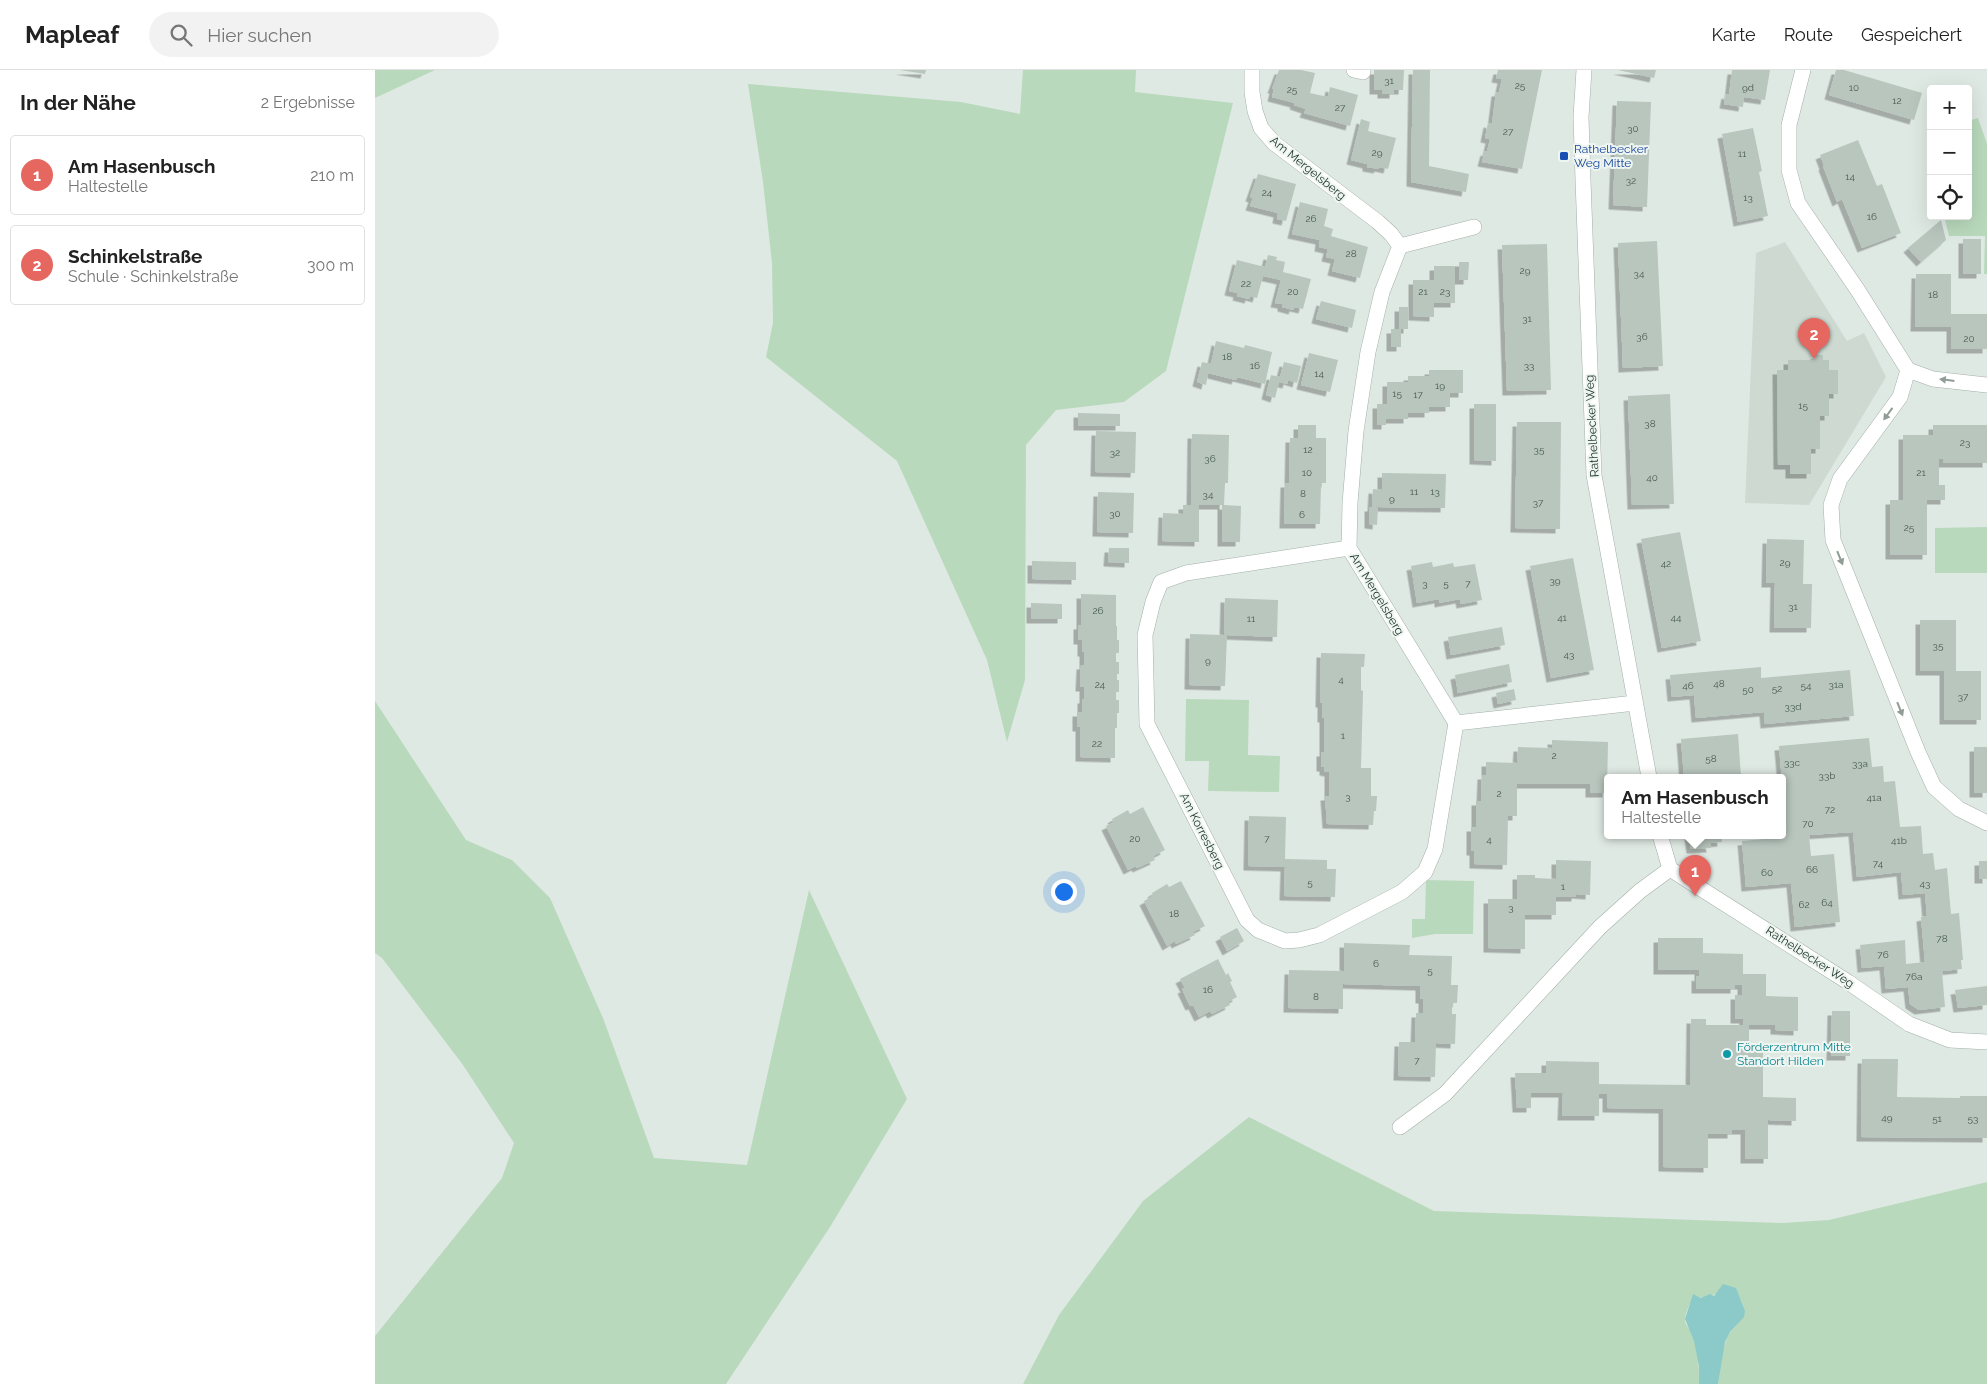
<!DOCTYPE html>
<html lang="de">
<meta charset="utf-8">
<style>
body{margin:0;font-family:Raleway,sans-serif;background:#f2f2f2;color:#222}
.controls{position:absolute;right:15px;top:15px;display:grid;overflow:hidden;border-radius:5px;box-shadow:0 5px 20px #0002}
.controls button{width:45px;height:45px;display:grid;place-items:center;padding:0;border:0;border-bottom:1px solid #e0e0e0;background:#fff;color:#222;font:25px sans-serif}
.you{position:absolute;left:688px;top:821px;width:18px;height:18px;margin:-12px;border:4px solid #fff;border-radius:50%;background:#1a73e8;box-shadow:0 0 0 8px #1a73e833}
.badge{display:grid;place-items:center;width:32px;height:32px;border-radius:50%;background:#e66760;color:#fff;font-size:16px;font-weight:700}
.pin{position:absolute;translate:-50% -41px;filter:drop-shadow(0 1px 2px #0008)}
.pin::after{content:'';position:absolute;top:26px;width:18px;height:15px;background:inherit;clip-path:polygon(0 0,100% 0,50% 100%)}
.popup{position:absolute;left:1229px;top:704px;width:182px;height:65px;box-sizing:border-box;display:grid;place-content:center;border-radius:5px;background:#fff;filter:drop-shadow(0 1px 4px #0005);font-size:16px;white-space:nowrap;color:#767676}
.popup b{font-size:19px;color:#222}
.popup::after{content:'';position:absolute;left:50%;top:100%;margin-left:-10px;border:10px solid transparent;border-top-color:#fff}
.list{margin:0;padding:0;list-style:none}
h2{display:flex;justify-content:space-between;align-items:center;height:65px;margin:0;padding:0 20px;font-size:21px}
h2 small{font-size:16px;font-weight:400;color:#767676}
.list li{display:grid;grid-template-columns:32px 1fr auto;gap:15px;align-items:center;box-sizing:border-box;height:80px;margin:0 10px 10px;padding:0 10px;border:1px solid #e0e0e0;border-radius:5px}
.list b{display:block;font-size:19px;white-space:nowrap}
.list p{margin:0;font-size:16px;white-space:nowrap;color:#767676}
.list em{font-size:16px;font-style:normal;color:#767676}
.icon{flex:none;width:28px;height:28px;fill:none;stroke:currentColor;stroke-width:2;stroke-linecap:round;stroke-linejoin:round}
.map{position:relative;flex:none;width:1612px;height:1314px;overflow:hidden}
header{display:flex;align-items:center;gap:30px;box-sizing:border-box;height:70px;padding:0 25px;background:#fff;border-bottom:1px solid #e0e0e0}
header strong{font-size:24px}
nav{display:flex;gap:28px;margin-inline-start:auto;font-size:18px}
.search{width:350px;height:45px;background:#f2f2f2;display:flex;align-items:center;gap:12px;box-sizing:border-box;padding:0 18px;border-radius:28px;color:#767676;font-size:19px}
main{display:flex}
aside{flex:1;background:#fff}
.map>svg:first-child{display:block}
.built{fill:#cdd9d1}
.green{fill:#b9d9bc}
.water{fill:#8bcac8}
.building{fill:#b8c6be;filter:url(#shadow)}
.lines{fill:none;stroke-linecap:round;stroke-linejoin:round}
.minor-casing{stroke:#a3b0a9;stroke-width:16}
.minor{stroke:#fff;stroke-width:15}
.oneway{fill:#909c96}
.transit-dot{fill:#1a4fb4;stroke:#eff6f1;stroke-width:2}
.culture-dot{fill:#0f9aa8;stroke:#eff6f1;stroke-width:2}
.labels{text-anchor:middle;stroke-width:4;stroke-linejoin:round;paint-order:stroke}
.number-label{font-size:10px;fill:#485c52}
.transit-label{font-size:12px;fill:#164399;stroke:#eff6f1;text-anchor:start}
.street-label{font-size:12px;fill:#22382e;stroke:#eff6f1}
.culture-label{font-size:12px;fill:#0d838f;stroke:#eff6f1;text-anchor:start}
</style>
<header>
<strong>Mapleaf</strong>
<div class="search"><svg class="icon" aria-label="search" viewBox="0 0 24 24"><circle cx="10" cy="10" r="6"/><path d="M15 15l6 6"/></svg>Hier suchen</div>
<nav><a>Karte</a><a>Route</a><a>Gespeichert</a></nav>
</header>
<main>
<aside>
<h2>In der Nähe<small>2 Ergebnisse</small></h2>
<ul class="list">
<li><span class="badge">1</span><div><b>Am Hasenbusch</b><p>Haltestelle</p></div><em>210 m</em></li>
<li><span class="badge">2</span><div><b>Schinkelstraße</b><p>Schule · Schinkelstraße</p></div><em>300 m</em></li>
</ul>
</aside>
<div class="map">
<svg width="1612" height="1314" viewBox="0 0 1612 1314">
<defs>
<filter id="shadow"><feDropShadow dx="-4.5" dy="4.5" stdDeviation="0" flood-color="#0004"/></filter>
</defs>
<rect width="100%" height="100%" fill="#dfe9e3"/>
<polygon class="built" points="1410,172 1472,271 1489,263 1511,307 1434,435 1370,433 1381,183"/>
<g class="green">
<polygon points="0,0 60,0 0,28"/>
<polygon points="648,0 761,0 760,22 858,33 791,301 749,332 681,340 651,375 650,610 632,672 612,590 522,391 391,287 398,253 397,193 388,112 373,14 586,32 645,44"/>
<polygon points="1603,48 1612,74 1612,204 1609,204 1610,166 1574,166 1569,146 1593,146 1593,51"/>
<polygon points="1612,457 1612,503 1560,503 1560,458"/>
<polygon points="811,629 874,630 873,685 905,686 904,722 833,721 834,691 810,691"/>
<polygon points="0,631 91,770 137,790 175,828 228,948 279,1088 372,1095 434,820 532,1029 455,1157 351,1314 0,1314 0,1266 127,1108 139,1073 88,995 7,888 0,883"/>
<polygon points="1051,810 1099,811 1098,864 1060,864 1037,868 1037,849 1050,849"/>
<path d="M874,1047L1059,1141L1407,1153L1454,1150L1612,1112V1314H1343C1345,1300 1346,1284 1351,1271C1357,1252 1378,1251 1364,1227C1361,1222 1359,1218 1354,1216C1344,1221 1331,1233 1320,1225C1316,1231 1310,1242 1310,1250C1310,1255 1315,1259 1317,1264C1324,1279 1324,1298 1324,1314H648L684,1245L768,1131Z"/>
</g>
<polygon class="water" points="1348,1214 1361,1218 1370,1241 1369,1247 1355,1262 1350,1272 1343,1314 1324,1314 1324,1296 1319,1271 1310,1249 1318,1224 1326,1228 1335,1224 1339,1226"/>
<g class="building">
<polygon points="525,0 551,0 550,4"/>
<polygon points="904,0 926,0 940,3 935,23 953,27 955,17 983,25 975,56 929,43 931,39 919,35 920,33 897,27 899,19 897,19"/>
<polygon points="999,0 1029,0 1028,20 1019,20 1019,24 1007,24 1007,20 999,20"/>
<polygon points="1038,0 1055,0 1054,96 1094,104 1091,122 1036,112"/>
<polygon points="1123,0 1167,0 1147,99 1107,92 1110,81 1112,82 1115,69 1110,68 1113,53 1117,54 1121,22 1124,22 1127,9 1121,8"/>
<polygon points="1243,0 1281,0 1279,8"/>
<polygon points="1357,0 1395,0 1390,30 1369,27 1368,37 1349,34 1351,24 1354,25"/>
<polygon points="1461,0 1469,0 1547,23 1539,50 1454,25"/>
<polygon points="1242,31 1276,32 1272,137 1238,135"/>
<polygon points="986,49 995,52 993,61 1021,68 1013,99 1004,97 1003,99 992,97 992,94 976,90"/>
<polygon points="1378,58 1387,101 1384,102 1393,146 1363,152 1347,64"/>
<polygon points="1483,70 1502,116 1507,114 1526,163 1487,178 1467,129 1462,132 1448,96 1449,95 1445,85"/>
<polygon points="883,104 921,114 911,151 902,149 903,143 875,136 878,128 875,127"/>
<polygon points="925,132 953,139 949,156 958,159 956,166 993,177 985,208 957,201 960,189 951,187 953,179 944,177 945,170 917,164"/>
<polygon points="1566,150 1571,170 1546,192 1533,178"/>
<rect x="1588" y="169" width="18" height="35"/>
<polygon points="1282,171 1288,296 1248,298 1243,173"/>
<polygon points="1172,174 1176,320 1132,321 1127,175"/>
<polygon points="893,185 902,187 901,190 910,192 908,202 936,209 928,239 919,237 918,240 907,237 907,234 900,233 906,210 888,206 882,228 875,226 874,229 862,226 863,223 854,221 862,190 890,197"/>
<polygon points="1084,192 1094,192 1093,210 1084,210"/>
<polygon points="1059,196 1080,196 1080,233 1059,233 1059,247 1038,246 1038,210 1059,210"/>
<polygon points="1541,204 1576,204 1576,244 1612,244 1612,279 1576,279 1576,257 1540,257"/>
<polygon points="946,231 981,240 977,258 941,249"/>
<rect x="1024" y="237" width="9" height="22"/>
<rect x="1016" y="259" width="10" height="18"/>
<polygon points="841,271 869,278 870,275 897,282 890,314 862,307 861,310 833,303 831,315 822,312 827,292 836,294"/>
<polygon points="934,283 963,290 955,322 926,315"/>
<polygon points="1440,285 1448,285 1448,290 1454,290 1454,300 1463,300 1463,324 1454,324 1454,346 1445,346 1445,379 1436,379 1436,404 1415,404 1415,395 1403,395 1402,300 1413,300 1413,290 1440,290"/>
<polygon points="909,292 926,296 922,313 913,310 912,314 904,312 900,328 891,325 896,305 905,307"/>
<polygon points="1054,300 1088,300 1088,323 1075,323 1075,337 1054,337 1054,343 1033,343 1033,349 1011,349 1011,355 1002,355 1002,334 1012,334 1012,312 1033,312 1033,306 1054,306"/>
<polygon points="1295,324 1299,434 1257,435 1253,326"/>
<polygon points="1099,334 1121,334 1121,391 1099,390"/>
<polygon points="703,343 745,344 745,356 703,356"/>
<polygon points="1142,352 1186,352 1185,459 1140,458"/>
<polygon points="923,355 941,355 941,368 951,368 951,413 946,413 945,454 909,454 910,413 914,413 915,368 923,368"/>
<polygon points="1558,355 1612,355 1612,393 1568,393 1568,389 1564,389 1564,415 1570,415 1570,430 1552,430 1552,485 1515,485 1515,430 1528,430 1528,365 1558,365"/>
<polygon points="721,361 761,362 760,403 720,402"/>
<polygon points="817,364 854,365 853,413 850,413 849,435 866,436 865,472 847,472 847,435 824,435 824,472 787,471 788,443 808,444 808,435 816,435"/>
<polygon points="1007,403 1071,404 1070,438 1003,437 1002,455 994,454 994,437 997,437 998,419 1007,420"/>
<polygon points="723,422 759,423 758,463 722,462"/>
<polygon points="1305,462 1326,571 1287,578 1266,469"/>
<polygon points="1392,469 1429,470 1428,514 1437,514 1436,558 1399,558 1400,513 1391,513"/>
<polygon points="734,478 754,478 754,493 733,492"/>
<polygon points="1198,488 1219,600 1176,608 1155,496"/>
<polygon points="657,491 701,492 701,510 657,509"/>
<polygon points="1057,492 1058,497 1078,493 1079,497 1100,494 1107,530 1086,534 1085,529 1064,533 1064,529 1042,533 1036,496"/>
<polygon points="706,524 741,525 741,556 742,556 742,570 744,570 744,583 741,583 741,592 744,592 744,604 742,604 742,610 744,610 744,622 741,622 741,630 744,630 744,643 742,643 742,658 740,658 740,688 705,687 705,657 702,657 702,642 707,642 707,629 709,629 709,617 705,617 706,595 709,595 709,582 707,582 707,570 703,570 703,555 706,555"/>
<polygon points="850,528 903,530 902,567 852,565 850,616 814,615 815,564 849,565"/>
<polygon points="656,533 687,534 687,549 656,549"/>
<polygon points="1545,550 1581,550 1581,601 1606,601 1606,650 1569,650 1569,601 1545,601"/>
<polygon points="1127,557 1130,575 1076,585 1073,567"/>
<polygon points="946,583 990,584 989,597 986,597 986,620 988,621 986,698 996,698 996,726 1002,726 1001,741 999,741 998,755 952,754 950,726 954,726 954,702 949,701 949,697 946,697 946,682 949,682 949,648 947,648 947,633 945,633"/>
<polygon points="1134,594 1137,612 1083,623 1080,605"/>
<polygon points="1386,597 1386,608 1475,600 1479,646 1390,654 1389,642 1321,648 1319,625 1297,627 1295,605"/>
<polygon points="1139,619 1141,630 1123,634 1121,623"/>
<polygon points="1363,664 1366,707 1309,707 1306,669"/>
<polygon points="1494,668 1497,697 1508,696 1509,712 1520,711 1525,757 1546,756 1548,784 1558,783 1560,800 1572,798 1576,844 1584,843 1588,890 1586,890 1587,899 1567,901 1570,937 1544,940 1535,934 1533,917 1511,919 1509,896 1487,898 1485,875 1530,870 1531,894 1550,892 1546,847 1552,846 1550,823 1528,825 1526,802 1482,807 1478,762 1434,765 1436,786 1459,784 1465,852 1420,857 1416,813 1371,817 1367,771 1390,769 1390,765 1408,765 1408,722 1404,676"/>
<polygon points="1177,670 1233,672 1232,723 1215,723 1215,714 1142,714 1142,746 1133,746 1132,795 1099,794 1099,781 1096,781 1096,757 1101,757 1101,731 1106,731 1107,705 1111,705 1111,692 1142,693 1143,677 1177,678"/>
<rect x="1599" y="677" width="13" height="46"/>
<polygon points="768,737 790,780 778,786 780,790 762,798 761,796 753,800 731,756 739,752 737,749 753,740 755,744"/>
<polygon points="874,746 911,747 910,789 952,790 952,799 961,799 960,827 909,826 910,797 873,796"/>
<polygon points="1314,765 1346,765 1347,772 1335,773 1336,778 1316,779"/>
<polygon points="1181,790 1216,791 1215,825 1201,824 1201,827 1181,827 1181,845 1150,845 1150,879 1113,878 1113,829 1142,829 1142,805 1160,805 1160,808 1181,809"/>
<rect x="1604" y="791" width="8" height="18"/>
<polygon points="806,811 830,856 818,862 820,865 801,874 800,871 792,876 769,831 778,826 777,823 792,814 794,817"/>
<polygon points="862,858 869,871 852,881 845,867"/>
<polygon points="1283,868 1328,868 1328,883 1368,884 1368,904 1391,904 1391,926 1423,927 1423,961 1400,960 1400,955 1374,955 1374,977 1388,977 1388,1027 1421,1028 1421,1051 1393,1050 1393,1089 1370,1089 1370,1060 1357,1060 1357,1064 1333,1064 1333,1098 1288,1097 1288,1039 1232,1038 1232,1024 1224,1024 1224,1046 1187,1046 1188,1023 1156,1023 1156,1038 1142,1038 1140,1003 1171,1003 1171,991 1224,992 1224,1014 1315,1015 1316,949 1331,949 1331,955 1368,955 1369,949 1360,949 1360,925 1367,925 1367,915 1360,915 1360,919 1321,919 1321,906 1324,907 1324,900 1283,900"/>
<polygon points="969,873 1035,875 1034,885 1077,886 1076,915 1083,915 1082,933 1077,933 1077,944 1081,944 1080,974 1061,973 1060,1007 1023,1006 1024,972 1040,972 1041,943 1048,943 1048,929 1045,929 1045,916 968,914 968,939 913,938 914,900 969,901"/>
<polygon points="843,889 851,905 853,903 857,911 855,912 862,927 853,932 855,935 837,944 835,941 824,947 818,935 815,936 807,919 810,918 805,909"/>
<polygon points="1612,916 1612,935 1583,938 1580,920"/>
<polygon points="1457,941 1475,941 1475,986 1456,986"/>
<polygon points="1487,989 1523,989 1522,1027 1585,1028 1585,1026 1612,1026 1612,1068 1486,1067"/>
</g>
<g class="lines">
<g class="minor-casing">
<g id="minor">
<polyline points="877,0 877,22 880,41 886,58 899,73 1003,152 1016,164 1025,176 1007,222 993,282 981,361 975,433 974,478 1081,653"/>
<polyline points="979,0 988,2"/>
<polyline points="1209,0 1206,47 1208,110 1219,405 1274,707"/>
<polyline points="1428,0 1414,55 1414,100 1423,133 1482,219 1533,300 1558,309 1612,315"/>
<polyline points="1025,176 1099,157"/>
<polyline points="1533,300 1525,327 1465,409 1456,435 1458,470 1543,682 1559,717 1584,739 1612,753"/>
<polyline points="974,478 811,503 786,512 778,532 770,565 772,654 872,850 883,860 910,871 924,870 944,865 1027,822 1050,802 1060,779 1081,653"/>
<polyline points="1081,653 1260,633"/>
<polyline points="1285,765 1295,799 1473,912 1534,954 1575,970 1612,972"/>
<polyline points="1025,1057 1070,1024 1225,857 1265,821 1295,799"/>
</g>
</g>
<use href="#minor" class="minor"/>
</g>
<defs><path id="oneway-solid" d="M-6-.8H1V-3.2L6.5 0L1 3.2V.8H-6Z" transform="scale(1.25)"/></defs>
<g class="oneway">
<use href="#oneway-solid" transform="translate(1572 310) rotate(-173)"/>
<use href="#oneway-solid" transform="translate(1513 344) rotate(126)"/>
<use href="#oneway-solid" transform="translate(1465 488) rotate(68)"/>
<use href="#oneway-solid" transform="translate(1525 639) rotate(68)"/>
</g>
<rect class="transit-dot" x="1184" y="81" width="10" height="10" rx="2.5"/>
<circle class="culture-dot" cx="1352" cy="984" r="5"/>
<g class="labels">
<g class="number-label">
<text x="1014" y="14">31</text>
<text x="1145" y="19">25</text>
<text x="1373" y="21">9d</text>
<text x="1479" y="21">10</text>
<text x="917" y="23">25</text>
<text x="1522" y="34">12</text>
<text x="965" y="41">27</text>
<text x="1258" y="62">30</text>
<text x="1133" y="65">27</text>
<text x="1002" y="86">29</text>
<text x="1367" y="87">11</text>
<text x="1475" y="110">14</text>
<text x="1256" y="114">32</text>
<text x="892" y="126">24</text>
<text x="1373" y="131">13</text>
<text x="1497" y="150">16</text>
<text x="936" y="152">26</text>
<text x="976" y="187">28</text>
<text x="1150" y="204">29</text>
<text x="1264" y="207">34</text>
<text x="871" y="217">22</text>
<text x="918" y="225">20</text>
<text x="1048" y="225">21</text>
<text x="1070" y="225">23</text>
<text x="1558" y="228">18</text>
<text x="1152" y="252">31</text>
<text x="1267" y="270">36</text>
<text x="1594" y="272">20</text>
<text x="852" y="290">18</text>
<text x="880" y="299">16</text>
<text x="1154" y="299">33</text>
<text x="944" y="307">14</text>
<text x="1065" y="319">19</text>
<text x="1022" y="327">15</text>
<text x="1043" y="328">17</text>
<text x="1428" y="339">15</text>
<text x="1275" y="357">38</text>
<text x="1590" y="376">23</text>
<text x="933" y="383">12</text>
<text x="1164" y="383">35</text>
<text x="740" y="386">32</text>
<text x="835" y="392">36</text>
<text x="932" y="406">10</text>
<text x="1546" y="406">21</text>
<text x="1277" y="411">40</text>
<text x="1039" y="425">11</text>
<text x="1060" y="425">13</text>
<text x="928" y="427">8</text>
<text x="833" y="428">34</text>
<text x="1017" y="432">9</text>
<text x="1163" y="436">37</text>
<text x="740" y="447">30</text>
<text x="927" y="448">6</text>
<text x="1534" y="461">25</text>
<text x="1410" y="496">29</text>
<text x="1291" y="497">42</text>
<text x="1180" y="514">39</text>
<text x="1050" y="517">3</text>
<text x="1071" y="517">5</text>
<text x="1093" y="517">7</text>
<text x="1418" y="540">31</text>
<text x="723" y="544">26</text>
<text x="1187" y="551">41</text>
<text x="1301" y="551">44</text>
<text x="876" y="552">11</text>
<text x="1563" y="579">35</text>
<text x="1194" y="588">43</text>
<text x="833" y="594">9</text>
<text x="966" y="613">4</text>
<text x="1344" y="617">48</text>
<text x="725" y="618">24</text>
<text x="1461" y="618">31a</text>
<text x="1313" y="619">46</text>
<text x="1431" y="619">54</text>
<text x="1402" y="622">52</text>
<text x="1373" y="623">50</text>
<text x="1588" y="630">37</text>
<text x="1418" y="640">33d</text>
<text x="968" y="669">1</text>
<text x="722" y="677">22</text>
<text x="1179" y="689">2</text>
<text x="1336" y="692">58</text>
<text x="1417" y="696">33c</text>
<text x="1485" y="697">33a</text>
<text x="1452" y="709">33b</text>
<text x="1124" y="727">2</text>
<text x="973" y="730">3</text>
<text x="1499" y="731">41a</text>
<text x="1455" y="743">72</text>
<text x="1433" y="757">70</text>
<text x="760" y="772">20</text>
<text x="892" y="772">7</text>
<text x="1114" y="773">4</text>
<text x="1524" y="774">41b</text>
<text x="1503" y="797">74</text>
<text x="1437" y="803">66</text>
<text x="1392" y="806">60</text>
<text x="935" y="816">5</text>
<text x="1550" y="817">43</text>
<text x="1188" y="820">1</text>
<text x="1452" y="836">64</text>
<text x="1429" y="838">62</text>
<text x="1136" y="841">3</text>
<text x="799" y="847">18</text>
<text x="1567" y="872">78</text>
<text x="1508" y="888">76</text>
<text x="1001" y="897">6</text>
<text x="1055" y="904">5</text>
<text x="1539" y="910">76a</text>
<text x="833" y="923">16</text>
<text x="941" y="930">8</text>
<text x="1042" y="994">7</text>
<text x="1512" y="1051">49</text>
<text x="1562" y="1052">51</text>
<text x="1598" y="1052">53</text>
</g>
<g class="transit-label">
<text x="1199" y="83">Rathelbecker<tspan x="1199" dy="14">Weg Mitte</tspan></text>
</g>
<g class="street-label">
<text transform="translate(933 98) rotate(39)" y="4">Am Mergelsberg</text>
<text transform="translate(1217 356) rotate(-93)" y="4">Rathelbecker Weg</text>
<text transform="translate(1002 524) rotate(59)" y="4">Am Mergelsberg</text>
<text transform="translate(827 761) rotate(63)" y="4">Am Korresberg</text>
<text transform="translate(1435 887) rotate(33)" y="4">Rathelbecker Weg</text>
</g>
<g class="culture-label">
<text x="1362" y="981">Förderzentrum Mitte<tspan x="1362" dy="14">Standort Hilden</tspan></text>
</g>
</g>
</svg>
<div class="controls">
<button>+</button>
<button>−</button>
<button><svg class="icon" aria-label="locate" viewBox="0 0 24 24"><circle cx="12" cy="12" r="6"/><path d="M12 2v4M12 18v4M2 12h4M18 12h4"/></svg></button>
</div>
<div class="you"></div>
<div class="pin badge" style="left:1320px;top:826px">1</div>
<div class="popup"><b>Am Hasenbusch</b>Haltestelle</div>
<div class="pin badge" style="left:1439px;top:289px">2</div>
</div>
</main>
